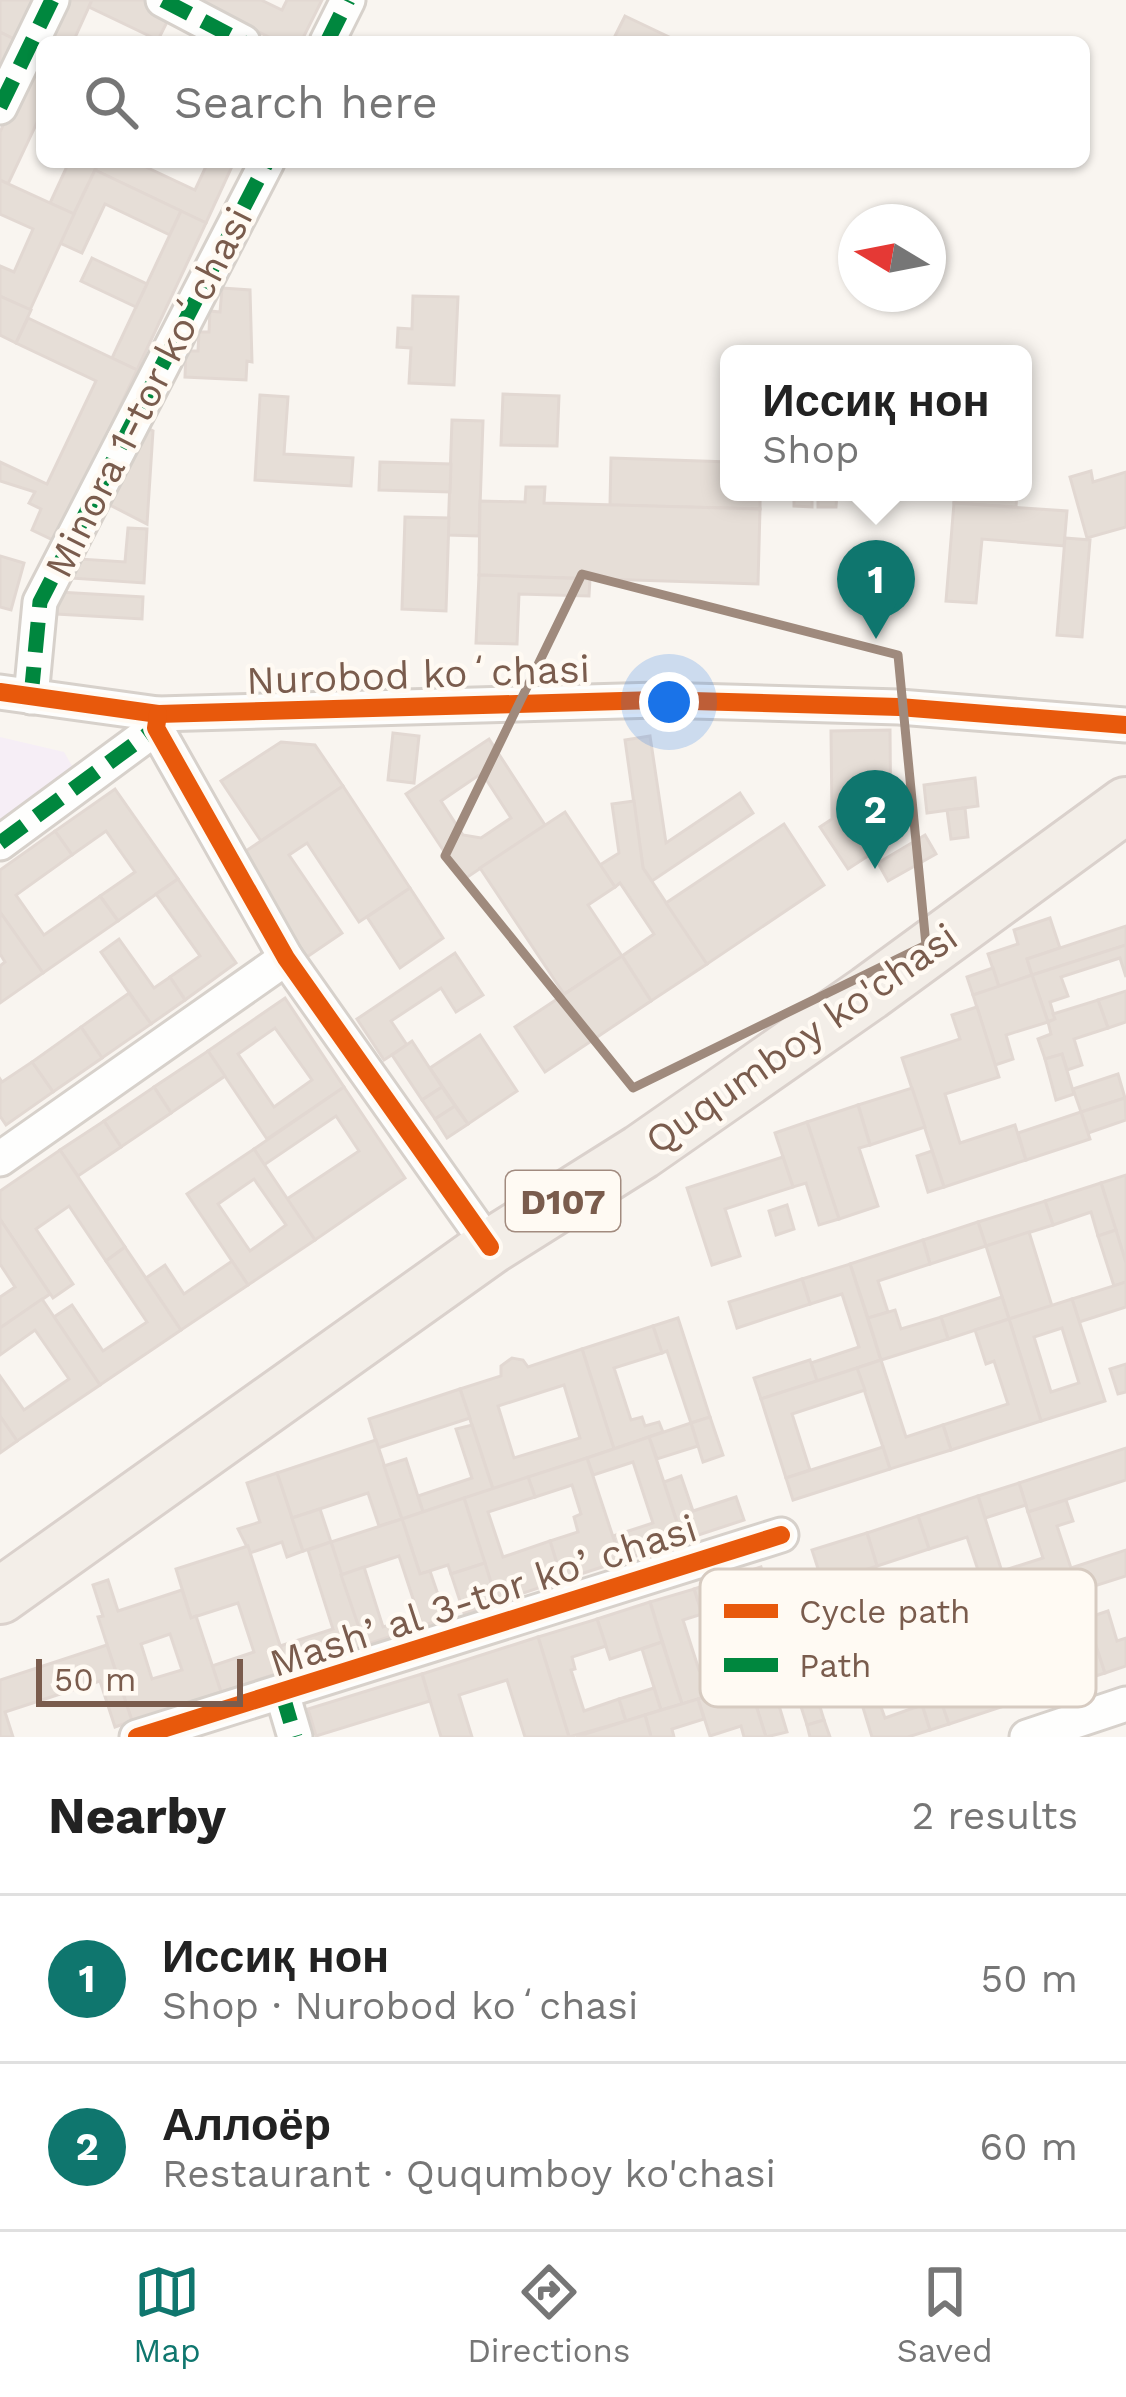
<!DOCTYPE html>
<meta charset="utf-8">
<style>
body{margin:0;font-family:"Work Sans",sans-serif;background:#f6f6f6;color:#222}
.compass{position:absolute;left:838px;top:204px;width:108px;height:108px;border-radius:50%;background:#fff;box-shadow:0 3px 9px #0004;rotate:280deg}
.scale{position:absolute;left:36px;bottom:30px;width:207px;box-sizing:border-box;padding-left:12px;border:6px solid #7a5c4d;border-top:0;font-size:33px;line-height:42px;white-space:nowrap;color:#7a5c4d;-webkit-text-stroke:9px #fffaf3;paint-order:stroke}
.you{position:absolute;left:669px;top:702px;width:42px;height:42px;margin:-30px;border:9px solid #fff;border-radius:50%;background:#1a73e8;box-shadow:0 0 0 18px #1a73e833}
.badge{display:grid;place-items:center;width:78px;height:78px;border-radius:50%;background:#0f766e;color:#fff;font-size:39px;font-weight:700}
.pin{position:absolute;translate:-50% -99px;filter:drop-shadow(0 3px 6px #0008)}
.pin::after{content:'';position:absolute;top:63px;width:42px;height:36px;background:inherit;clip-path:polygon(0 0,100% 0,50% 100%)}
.popup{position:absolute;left:720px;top:345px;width:312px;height:156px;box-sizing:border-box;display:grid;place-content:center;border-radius:18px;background:#fff;filter:drop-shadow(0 3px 9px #0005);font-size:39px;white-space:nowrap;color:#767676}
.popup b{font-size:45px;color:#222}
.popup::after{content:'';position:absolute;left:50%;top:100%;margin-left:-24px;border:24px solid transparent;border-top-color:#fff}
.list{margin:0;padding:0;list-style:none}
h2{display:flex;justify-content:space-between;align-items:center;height:156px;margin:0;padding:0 48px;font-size:51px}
h2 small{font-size:39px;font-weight:400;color:#767676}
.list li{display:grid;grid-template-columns:78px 1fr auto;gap:36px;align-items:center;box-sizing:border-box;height:168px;padding:0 48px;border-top:3px solid #e0e0e0}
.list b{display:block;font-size:45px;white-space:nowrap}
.list p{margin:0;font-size:39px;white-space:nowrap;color:#767676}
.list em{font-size:39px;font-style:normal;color:#767676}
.icon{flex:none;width:66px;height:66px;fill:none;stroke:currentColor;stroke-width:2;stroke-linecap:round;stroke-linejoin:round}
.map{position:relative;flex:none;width:1126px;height:1737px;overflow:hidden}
.search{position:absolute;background:#fff;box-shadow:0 3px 9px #0004;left:36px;right:36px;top:36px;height:132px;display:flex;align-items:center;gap:30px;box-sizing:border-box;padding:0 42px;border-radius:18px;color:#767676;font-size:45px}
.sheet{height:492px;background:#fff}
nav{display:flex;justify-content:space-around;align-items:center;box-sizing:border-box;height:168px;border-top:3px solid #e0e0e0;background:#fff;font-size:33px;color:#767676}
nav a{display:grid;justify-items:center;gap:6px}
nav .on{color:#0f766e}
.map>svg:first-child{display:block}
.education{fill:#f6eef6}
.building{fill:#e6ded7;stroke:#e2d8d2;stroke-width:3;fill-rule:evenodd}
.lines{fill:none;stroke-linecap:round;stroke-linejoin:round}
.minor-casing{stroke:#d7d1cb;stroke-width:39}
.primary-casing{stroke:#dad1cc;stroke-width:60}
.minor{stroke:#fefefd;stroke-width:33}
.primary{stroke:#f3eee8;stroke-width:54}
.quiet{stroke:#00873e;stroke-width:15;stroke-dasharray:30 15;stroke-linecap:butt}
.cycleway-casing{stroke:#fffaf3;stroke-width:26}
.cycleway{stroke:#e8590c;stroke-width:18}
.marked{fill:none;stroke:#9f8a7d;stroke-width:9;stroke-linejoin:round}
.labels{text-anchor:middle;stroke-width:9;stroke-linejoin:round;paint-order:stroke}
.shield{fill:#fffaf3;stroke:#a28b7f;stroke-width:3}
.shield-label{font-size:36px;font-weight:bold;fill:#7a5c4d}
.street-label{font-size:39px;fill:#7a5c4d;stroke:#fffaf3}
.key{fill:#fffaf3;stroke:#d7cbc1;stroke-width:3}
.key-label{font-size:33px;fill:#7a5c4d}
</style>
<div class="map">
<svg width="1126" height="1737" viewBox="0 0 1126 1737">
<rect width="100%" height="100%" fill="#f9f5f0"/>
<polygon class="education" points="0,737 64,752 76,773 0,826"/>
<g class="building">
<polygon points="0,0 42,0 22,43 0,32"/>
<polygon points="62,0 92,0 73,42 42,42"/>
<polygon points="92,0 146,0 172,12 158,40 89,7"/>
<polygon points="193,0 261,0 282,10 287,0 322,0 301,42 279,42"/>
<polygon points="625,16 671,38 669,42 612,42"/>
<polygon points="0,32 22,43 0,90"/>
<polygon points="28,71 42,78 42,112 8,184 0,180 0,132"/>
<polygon points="69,162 99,162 74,214 50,203"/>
<polygon points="99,162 135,162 195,190 208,162 234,162 206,223 95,170"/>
<polygon points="95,170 181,211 170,235 105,204 82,253 60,243"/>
<polygon points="0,180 74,214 30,310 0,296 0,266 14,272 33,229 0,214"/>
<polygon points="181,211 206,223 137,370 112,358"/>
<polygon points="92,258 147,284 136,307 81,281"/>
<polygon points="222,288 250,290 252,362 247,361 246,380 185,377 186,351 198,351 199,332 209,332 210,311 220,312"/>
<polygon points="0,296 31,310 16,343 0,335"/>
<polygon points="413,296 458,297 454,385 409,383 411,348 397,347 398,328 412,329"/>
<polygon points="28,318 137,370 57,542 32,530 41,509 29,503 35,492 0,481 0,462 47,484 96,381 16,343"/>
<polygon points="503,394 559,396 557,446 501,445"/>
<polygon points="260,395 288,397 284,454 353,458 351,486 255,480"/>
<polygon points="452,420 483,421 479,536 448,535"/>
<polygon points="143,426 153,431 147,524 104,502"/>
<polygon points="611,458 729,462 729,492 760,492 760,509 610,505"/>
<polygon points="380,462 451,464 450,492 379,490"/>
<polygon points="1091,471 1093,482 1126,472 1126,527 1087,538 1070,477"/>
<polygon points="526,487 545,487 544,503 760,509 758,584 479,575 480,501 525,502"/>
<polygon points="794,492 812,492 812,507 794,506"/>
<polygon points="818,492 837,492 836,507 818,507"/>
<polygon points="954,492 1017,492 1016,507 954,503"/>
<polygon points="954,503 1067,511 1064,546 982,539 976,603 946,601"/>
<polygon points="405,517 449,518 446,611 402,609"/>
<polygon points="128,528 147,529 144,583 70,578 80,559 125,562"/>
<polygon points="1065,538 1090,540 1082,637 1057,635"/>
<polygon points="0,556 24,563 11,610 0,607"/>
<polygon points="479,575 590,579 589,596 519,594 517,644 476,643"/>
<polygon points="58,592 143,597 142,619 57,614"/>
<polygon points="890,730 891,841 848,869 820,827 832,819 831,731"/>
<polygon points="393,733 419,736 414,783 388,780"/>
<polygon points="650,736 666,843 740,793 753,813 652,881 643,868 625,740"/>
<path d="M489,739L545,825L463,880L406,794ZM482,773L511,818L481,838L463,835L441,801Z"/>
<polygon points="281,742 315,745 343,786 261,841 221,781"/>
<polygon points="975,778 978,806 927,813 924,785"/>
<polygon points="343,786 410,888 359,922 307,843 289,855 342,933 307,957 240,855"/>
<polygon points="115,789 178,879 118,921 100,896 135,872 106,831 72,855 55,831"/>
<polygon points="634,801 643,868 707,964 651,1001 622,956 654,934 620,883 615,887 600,865 619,853 612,804"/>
<polygon points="965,808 968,837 951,839 947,810"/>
<polygon points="565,812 615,887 588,905 622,956 564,994 480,868"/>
<polygon points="784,824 824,885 707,964 666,903"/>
<polygon points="55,831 72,855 16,895 44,935 100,896 118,921 43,973 0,912 0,870"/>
<polygon points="925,835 936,854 888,881 878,863"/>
<polygon points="178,879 236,963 185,1000 170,977 200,956 156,894"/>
<polygon points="410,888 443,938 400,968 367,917"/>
<polygon points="0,912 43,973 0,1003 0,966 5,962 0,954"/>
<polygon points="1050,918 1060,948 1027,959 1032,975 999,987 988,954 1018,944 1014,930"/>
<polygon points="1126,926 1126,945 1032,975 1027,959"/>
<polygon points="119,939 154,988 170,977 185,1000 151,1024 101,952"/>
<polygon points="1126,945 1126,977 1120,958 1061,977 1068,996 1050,1002 1055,1019 1048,1022 1032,975"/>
<polygon points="455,953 483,995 456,1012 441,988 391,1021 407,1045 384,1060 357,1019"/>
<polygon points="622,956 651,1001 545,1072 515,1027"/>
<polygon points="993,968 999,987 973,995 967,977"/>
<polygon points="1032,975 1048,1022 1006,1035 1013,1059 995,1065 973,995"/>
<polygon points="1126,991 1126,1022 1108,1028 1098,1000"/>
<polygon points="129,993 151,1024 102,1058 81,1027"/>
<path d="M285,998L344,1087L267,1139L208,1051ZM275,1028L312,1080L274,1107L238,1054Z"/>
<polygon points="1098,1000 1108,1028 1074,1039 1082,1065 1067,1070 1062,1054 1045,1059 1038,1039 1051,1034 1048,1022 1055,1019 1053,1014"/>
<polygon points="977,1007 999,1077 945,1094 960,1143 1015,1125 1026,1160 944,1187 902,1058 960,1039 952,1015"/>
<polygon points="81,1027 102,1058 53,1092 32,1062"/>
<polygon points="480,1035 517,1091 468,1124 430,1068"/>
<polygon points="412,1041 442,1087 422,1100 392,1055"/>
<polygon points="208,1051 225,1076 171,1113 154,1087"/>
<polygon points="1062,1054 1074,1094 1056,1100 1045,1059"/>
<polygon points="32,1062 53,1092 6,1125 0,1116 0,1079 2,1082"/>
<polygon points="1118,1074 1125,1098 1081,1112 1073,1089"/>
<polygon points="154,1087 171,1113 121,1147 104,1121"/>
<polygon points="344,1087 405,1178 315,1240 287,1199 359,1151 336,1116 264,1165 254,1149"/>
<polygon points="442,1087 455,1106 435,1119 422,1100"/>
<polygon points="912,1088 925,1127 870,1145 858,1105"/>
<polygon points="1125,1098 1126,1120 1088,1133 1081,1112"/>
<polygon points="858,1105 870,1145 859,1148 878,1206 839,1219 807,1122"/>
<polygon points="455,1106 468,1124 447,1138 435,1119"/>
<polygon points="1081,1112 1090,1139 1026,1160 1018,1133"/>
<polygon points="104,1121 121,1147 78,1176 60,1150"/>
<polygon points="807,1122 839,1219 819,1225 806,1183 793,1187 775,1133"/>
<path d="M254,1149L315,1240L248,1285L187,1194ZM254,1179L286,1225L250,1251L218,1204Z"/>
<polygon points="60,1150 125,1247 106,1261 69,1206 36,1229 73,1284 53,1298 0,1219 0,1191"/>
<polygon points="932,1151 944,1187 928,1192 917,1156"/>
<polygon points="783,1157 793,1187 725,1209 740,1256 712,1265 687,1188"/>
<polygon points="1126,1175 1126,1263 1101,1183"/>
<polygon points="1101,1183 1116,1230 1098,1236 1091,1212 1053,1225 1045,1201"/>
<polygon points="1045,1201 1053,1225 986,1246 978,1222"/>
<polygon points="787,1205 794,1229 776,1235 769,1211"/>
<polygon points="0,1219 50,1294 0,1328 0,1297 15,1287 0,1264"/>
<polygon points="978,1222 986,1246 930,1264 923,1240"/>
<polygon points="1116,1230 1126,1263 1126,1282 1114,1286 1098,1236"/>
<polygon points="1029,1232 1052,1306 1009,1319 986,1246"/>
<polygon points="923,1240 930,1264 878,1281 888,1312 868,1318 850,1264"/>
<polygon points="125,1247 181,1330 100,1385 54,1317 72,1305 103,1351 147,1322 106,1261"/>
<polygon points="232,1261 248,1285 181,1330 146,1278 165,1265 184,1294"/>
<polygon points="850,1264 881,1360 817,1381 811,1363 859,1347 842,1294 810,1304 802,1279"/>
<polygon points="802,1279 810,1304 737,1328 729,1302"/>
<polygon points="1126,1282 1126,1307 1079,1322 1072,1299"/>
<polygon points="1002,1297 1009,1319 948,1339 941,1317"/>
<polygon points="42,1299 100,1385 17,1441 0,1416 0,1376 24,1410 69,1379 35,1330 0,1355 0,1328"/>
<path d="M1072,1299L1105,1401L1041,1421L1009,1319ZM1062,1328L1079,1383L1051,1392L1034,1337Z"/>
<polygon points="895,1310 901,1329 941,1317 948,1339 881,1360 868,1318"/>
<polygon points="678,1318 710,1417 691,1423 667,1351 662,1353 653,1326"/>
<polygon points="1009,1319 1041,1421 951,1450 943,1425 1008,1404 994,1361 986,1364 975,1330"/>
<polygon points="653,1326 662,1353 614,1368 631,1420 642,1417 645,1426 659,1422 663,1432 614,1449 582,1349"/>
<path d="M582,1349L614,1449L493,1489L460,1389L501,1376V1366L512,1358L523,1360L528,1367ZM564,1385L580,1438L514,1458L498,1406Z"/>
<polygon points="810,1360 817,1381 761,1399 754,1378"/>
<polygon points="881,1360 906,1437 943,1425 951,1450 890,1469 857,1368"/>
<polygon points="1126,1364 1126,1392 1118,1394 1110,1369"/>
<polygon points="857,1368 865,1390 792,1414 810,1470 786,1478 761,1399"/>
<polygon points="460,1389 470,1418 378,1448 369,1419"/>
<polygon points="0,1416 17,1441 0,1453"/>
<polygon points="710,1417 723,1455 703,1462 691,1423"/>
<polygon points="691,1423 698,1446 657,1459 649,1437"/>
<polygon points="472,1425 493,1489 423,1512 418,1496 472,1478 456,1429"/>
<polygon points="649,1437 683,1540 621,1561 613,1536 653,1523 633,1462 593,1475 587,1458"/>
<polygon points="376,1440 402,1519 379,1526 368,1493 292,1518 277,1473"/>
<polygon points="883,1447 890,1469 793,1500 786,1478"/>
<polygon points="1126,1448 1126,1480 1028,1512 1019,1483"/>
<polygon points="587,1458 621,1561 562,1580 550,1541 578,1532 574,1517 581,1514 572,1485 535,1497 528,1477"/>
<polygon points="406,1459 423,1512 402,1519 384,1466"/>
<polygon points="277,1473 303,1551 287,1557 282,1542 250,1553 238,1529 260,1522 247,1483"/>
<polygon points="681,1476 693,1511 736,1497 744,1520 683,1540 664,1482"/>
<polygon points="528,1477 535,1497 488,1512 503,1557 550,1541 562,1580 497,1602 464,1498"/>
<polygon points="1019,1483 1026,1505 985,1518 978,1496"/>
<polygon points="978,1496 1010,1597 945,1619 937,1593 981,1579 967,1537 929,1549 918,1516"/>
<polygon points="464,1498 485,1563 451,1574 448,1565 420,1574 402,1519"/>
<polygon points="1066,1500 1073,1521 1057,1526 1074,1577 1010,1597 1002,1571 1043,1558 1028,1512"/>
<polygon points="320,1509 331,1542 303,1551 292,1518"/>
<polygon points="918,1516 929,1549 877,1566 867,1533"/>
<polygon points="402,1519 420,1574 430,1571 446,1618 422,1626 399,1556 341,1575 331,1542"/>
<polygon points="867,1533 877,1566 823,1584 812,1550"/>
<polygon points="331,1542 365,1645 288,1670 280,1646 333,1629 308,1550"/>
<polygon points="248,1546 288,1670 221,1692 212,1666 254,1652 238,1603 191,1618 176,1569"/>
<polygon points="1126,1550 1126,1576 1079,1591 1071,1568"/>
<polygon points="485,1563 497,1602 464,1613 451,1574"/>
<polygon points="364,1567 383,1627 419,1616 422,1626 365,1645 341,1575"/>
<polygon points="761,1567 772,1601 746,1609 744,1601 702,1614 694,1589"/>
<polygon points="844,1577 858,1619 890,1609 899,1634 845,1651 823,1584"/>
<polygon points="1074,1577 1105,1673 1083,1680 1058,1602 993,1623 987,1605"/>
<path d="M108,1580L118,1611L182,1590L191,1618L196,1616L221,1692L132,1721L98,1617L103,1616L93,1585ZM170,1634L182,1670L152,1679L141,1644Z"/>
<polygon points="694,1589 702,1614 683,1620 699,1670 731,1660 739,1686 682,1704 650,1602"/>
<polygon points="937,1593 945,1619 899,1634 890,1609"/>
<polygon points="772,1601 779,1624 753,1633 746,1609"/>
<polygon points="650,1602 662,1642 610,1659 597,1619"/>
<polygon points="987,1605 993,1623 951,1637 945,1619"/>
<polygon points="1108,1611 1117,1641 1126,1638 1126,1666 1105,1673 1087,1618"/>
<polygon points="791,1612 807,1664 739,1686 728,1650 743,1645 746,1654 759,1650 753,1633 779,1624 776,1616"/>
<polygon points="597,1619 606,1646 572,1657 575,1669 571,1670 584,1711 619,1699 626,1721 569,1737 538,1637"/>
<polygon points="917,1627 949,1724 930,1730 899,1634"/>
<polygon points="721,1630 731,1660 712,1666 703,1636"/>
<polygon points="899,1634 906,1656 869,1668 877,1696 861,1701 845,1651"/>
<polygon points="538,1637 569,1737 525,1737 507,1680 459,1695 472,1737 441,1737 422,1674"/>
<polygon points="662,1642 682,1704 661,1710 642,1649"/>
<polygon points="107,1645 132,1721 115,1727 100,1681 5,1712 13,1737 0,1737 0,1680"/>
<polygon points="1072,1645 1083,1680 1048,1692 1037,1656"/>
<polygon points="807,1664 824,1720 807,1725 789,1670"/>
<polygon points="1041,1668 1048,1692 1019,1701 1011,1678"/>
<polygon points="422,1674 430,1701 316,1736 308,1709"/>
<polygon points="770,1676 787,1732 766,1737 749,1683"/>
<polygon points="1011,1678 1019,1701 949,1724 941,1701"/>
<polygon points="749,1683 766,1737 744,1737 741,1726 710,1736 698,1699"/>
<polygon points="654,1688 661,1710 626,1721 619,1699"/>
<polygon points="877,1696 885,1718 922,1705 930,1730 908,1737 872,1737 861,1701"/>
<polygon points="698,1699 704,1719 672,1729 674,1737 651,1737 645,1715"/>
<polygon points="645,1715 651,1737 576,1737 626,1721"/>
<polygon points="824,1720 830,1737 810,1737 807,1725"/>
</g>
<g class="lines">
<g class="minor-casing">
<g id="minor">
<polyline points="163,0 243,42"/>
<polyline points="327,42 348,0"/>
<polyline points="0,107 52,0"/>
<polyline points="0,692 158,714 657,700 899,707 1126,725"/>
<polyline points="31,697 40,602 267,162"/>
<polyline points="158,714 156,728 286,958 490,1247"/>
<polyline points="0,843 156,728"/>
<polyline points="0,1159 286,958"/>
<polyline points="282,1693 295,1737"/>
<polyline points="137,1737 781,1535"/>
<polyline points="1027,1737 1126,1704"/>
</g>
</g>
<g class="primary-casing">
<polyline id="primary" points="0,1596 490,1247 641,1152 869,993 1126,805"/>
</g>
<use href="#minor" class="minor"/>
<use href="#primary" class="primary"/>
<g class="quiet">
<polyline points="163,0 243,42"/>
<polyline points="327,42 348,0"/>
<polyline points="0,107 52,0"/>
<polyline points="31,697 40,602 267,162"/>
<polyline points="0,843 156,728"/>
<polyline points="282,1693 295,1737"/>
</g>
<g class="cycleway-casing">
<g id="cycleway">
<polyline points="0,692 158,714 657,700 899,707 1126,725"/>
<polyline points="158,714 156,728 286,958 490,1247"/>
<polyline points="137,1737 781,1535"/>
</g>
</g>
<use href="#cycleway" class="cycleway"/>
</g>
<path class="marked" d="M582,574L898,655L926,945L633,1088L445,856Z"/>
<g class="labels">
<rect class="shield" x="506" y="1171" width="114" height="60" rx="9"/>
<g class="shield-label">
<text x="563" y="1214">D107</text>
</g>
<g class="street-label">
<text transform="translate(148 392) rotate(-63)" y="14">Minora 1-tor koʻchasi</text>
<text transform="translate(418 674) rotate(-2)" y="14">Nurobod koʻchasi</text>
<text transform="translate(801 1038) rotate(-35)" y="14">Ququmboy ko'chasi</text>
<text transform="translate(483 1595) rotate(-18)" y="14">Mashʼal 3-tor koʼchasi</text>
</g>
</g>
<rect x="700" y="1569" width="396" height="138" rx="18" class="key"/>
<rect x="724" y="1604" width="54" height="14" fill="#e8590c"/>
<rect x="724" y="1658" width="54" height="14" fill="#00873e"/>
<g class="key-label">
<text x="799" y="1623">Cycle path</text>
<text x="799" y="1677">Path</text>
</g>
</svg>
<svg class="compass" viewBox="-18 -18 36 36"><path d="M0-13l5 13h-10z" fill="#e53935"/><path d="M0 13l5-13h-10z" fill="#767676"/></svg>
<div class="scale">50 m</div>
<div class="you"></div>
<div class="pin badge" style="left:876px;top:639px">1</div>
<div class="popup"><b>Иссиқ нон</b>Shop</div>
<div class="pin badge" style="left:875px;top:869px">2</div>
<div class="search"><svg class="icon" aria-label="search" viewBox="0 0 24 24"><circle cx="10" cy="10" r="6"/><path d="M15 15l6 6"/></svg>Search here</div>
</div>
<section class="sheet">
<h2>Nearby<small>2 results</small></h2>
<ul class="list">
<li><span class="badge">1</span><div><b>Иссиқ нон</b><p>Shop · Nurobod koʻchasi</p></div><em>50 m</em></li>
<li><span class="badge">2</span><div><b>Аллоёр</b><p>Restaurant · Ququmboy ko'chasi</p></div><em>60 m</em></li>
</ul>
</section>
<nav>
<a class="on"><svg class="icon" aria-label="map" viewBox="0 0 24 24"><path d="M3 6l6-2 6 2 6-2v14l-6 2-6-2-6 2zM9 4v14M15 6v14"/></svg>Map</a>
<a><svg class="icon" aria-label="directions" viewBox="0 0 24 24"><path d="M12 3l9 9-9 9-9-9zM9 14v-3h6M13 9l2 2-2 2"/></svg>Directions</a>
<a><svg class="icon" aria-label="saved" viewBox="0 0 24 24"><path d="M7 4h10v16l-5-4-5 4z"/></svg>Saved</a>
</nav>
